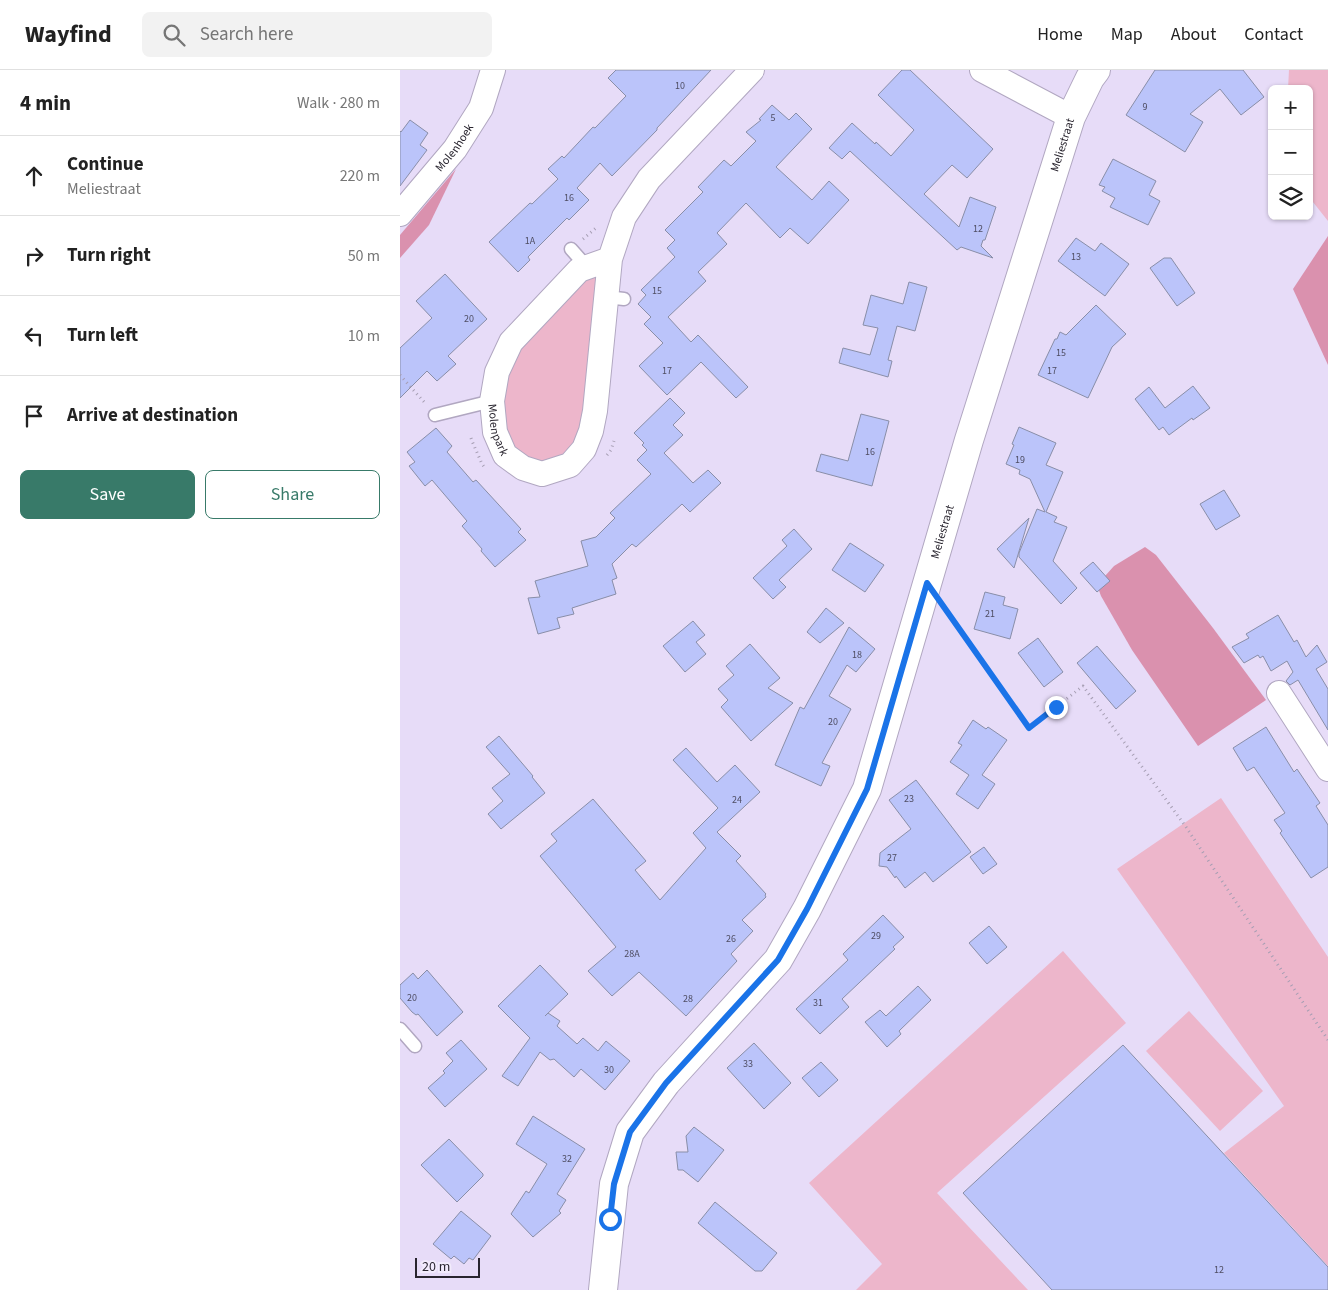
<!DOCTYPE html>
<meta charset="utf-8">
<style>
body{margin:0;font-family:"Source Sans 3",sans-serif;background:#f2f2f2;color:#222}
.controls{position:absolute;right:15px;top:15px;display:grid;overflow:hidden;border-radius:8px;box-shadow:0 1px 4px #0004}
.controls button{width:45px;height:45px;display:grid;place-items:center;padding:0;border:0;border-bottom:1px solid #e0e0e0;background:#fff;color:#222;font:25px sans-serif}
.scale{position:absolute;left:15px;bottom:12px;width:65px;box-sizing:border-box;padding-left:5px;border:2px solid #29252f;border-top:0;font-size:14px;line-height:18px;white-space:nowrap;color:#29252f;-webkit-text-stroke:4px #f2ebfc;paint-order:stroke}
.stop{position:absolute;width:15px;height:15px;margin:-11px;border:4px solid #1a73e8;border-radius:50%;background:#fff}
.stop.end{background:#1a73e8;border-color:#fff;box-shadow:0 1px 5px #0008}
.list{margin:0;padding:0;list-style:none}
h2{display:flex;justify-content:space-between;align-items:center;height:65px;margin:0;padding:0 20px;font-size:21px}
h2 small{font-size:16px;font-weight:400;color:#767676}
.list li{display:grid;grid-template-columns:32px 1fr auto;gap:15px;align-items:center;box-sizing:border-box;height:80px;padding:0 20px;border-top:1px solid #e0e0e0}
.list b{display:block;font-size:19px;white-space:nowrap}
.list p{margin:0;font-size:16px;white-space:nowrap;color:#767676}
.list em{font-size:16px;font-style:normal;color:#767676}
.actions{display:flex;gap:10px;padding:15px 20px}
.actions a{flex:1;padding:11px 0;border:1px solid #387a69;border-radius:8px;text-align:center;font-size:18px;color:#387a69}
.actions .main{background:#387a69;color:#fff}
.icon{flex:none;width:28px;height:28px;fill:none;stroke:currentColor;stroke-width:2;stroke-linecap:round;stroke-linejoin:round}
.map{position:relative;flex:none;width:928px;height:1220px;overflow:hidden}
header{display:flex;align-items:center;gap:30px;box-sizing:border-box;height:70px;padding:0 25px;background:#fff;border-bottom:1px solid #e0e0e0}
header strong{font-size:24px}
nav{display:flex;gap:28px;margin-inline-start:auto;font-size:18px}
.search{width:350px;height:45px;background:#f2f2f2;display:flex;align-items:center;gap:12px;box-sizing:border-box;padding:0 18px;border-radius:8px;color:#767676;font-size:19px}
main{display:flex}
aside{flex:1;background:#fff}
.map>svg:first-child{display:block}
.green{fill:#edb6cb}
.forest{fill:#da91ae}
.building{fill:#bbc4fa;stroke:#898ea8}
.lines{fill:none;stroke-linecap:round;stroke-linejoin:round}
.lane-casing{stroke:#b1a7c1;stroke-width:15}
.street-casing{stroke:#b1a7c1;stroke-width:26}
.secondary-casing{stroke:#b1a7c1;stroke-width:30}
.path{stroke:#a69eb3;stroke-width:3;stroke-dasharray:1 4;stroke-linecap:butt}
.lane{stroke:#fff;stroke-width:12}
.street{stroke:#fff;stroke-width:24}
.secondary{stroke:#fff;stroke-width:28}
.route{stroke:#1a73e8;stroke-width:6}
.labels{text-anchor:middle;stroke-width:4;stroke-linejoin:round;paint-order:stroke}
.number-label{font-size:10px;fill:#4e4d62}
.street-label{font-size:12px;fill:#29252f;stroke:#f2ebfc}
</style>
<header>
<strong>Wayfind</strong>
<div class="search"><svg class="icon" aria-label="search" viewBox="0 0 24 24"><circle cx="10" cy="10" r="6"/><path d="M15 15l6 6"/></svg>Search here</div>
<nav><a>Home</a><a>Map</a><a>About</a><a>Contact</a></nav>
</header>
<main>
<aside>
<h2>4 min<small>Walk · 280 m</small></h2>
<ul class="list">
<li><svg class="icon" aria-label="ahead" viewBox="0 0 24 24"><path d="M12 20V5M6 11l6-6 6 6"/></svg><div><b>Continue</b><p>Meliestraat</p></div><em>220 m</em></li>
<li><svg class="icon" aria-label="right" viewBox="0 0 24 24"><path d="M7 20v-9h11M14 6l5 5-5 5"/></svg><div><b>Turn right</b></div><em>50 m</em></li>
<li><svg class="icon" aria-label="left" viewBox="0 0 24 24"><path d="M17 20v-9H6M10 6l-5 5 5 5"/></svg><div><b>Turn left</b></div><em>10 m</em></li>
<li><svg class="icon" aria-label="arrive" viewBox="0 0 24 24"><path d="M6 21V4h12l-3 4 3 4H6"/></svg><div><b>Arrive at destination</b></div></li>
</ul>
<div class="actions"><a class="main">Save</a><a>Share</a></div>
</aside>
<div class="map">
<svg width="928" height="1220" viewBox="0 0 928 1220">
<rect width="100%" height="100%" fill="#e7dcf8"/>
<g class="green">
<polygon points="889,0 928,0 928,151 909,127 909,19 888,19"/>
<polygon points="210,189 191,361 142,404 105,385 97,302 111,272"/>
<polygon points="821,728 928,887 928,1196 824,1083 884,1036 717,799"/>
<polygon points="663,881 726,953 537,1123 628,1220 456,1220 482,1194 409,1113"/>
<polygon points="789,941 863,1021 820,1061 746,981"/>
</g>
<g class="forest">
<polygon points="56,99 29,155 0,188 0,165"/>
<polygon points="928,166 928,295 893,219"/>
<polygon points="745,477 756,485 813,558 866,630 798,676 732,580 701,526 697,515 714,496"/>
</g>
<g class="building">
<polygon points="216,0 311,0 257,58 257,60 212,106 200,93 177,118 189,130 169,150 167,148 128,187 130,190 118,202 89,172 130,133 132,134 158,109 148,99 162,86 164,88 193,57 195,58 226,26 208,8"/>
<polygon points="502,0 510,0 593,79 567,108 552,95 524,124 559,157 570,127 596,137 585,170 583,170 581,176 593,188 561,177 557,180 450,81 442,89 429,78 452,53 475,74 476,72 491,86 514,60 478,25"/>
<polygon points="755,0 843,0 864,27 841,45 820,19 790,44 803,52 785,82 726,45"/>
<polygon points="372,35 389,50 396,43 412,59 376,97 412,130 429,111 449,130 408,174 390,158 380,168 346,133 317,163 327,174 298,202 306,211 268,247 291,272 298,265 348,317 336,328 301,292 267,325 239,296 263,273 244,254 251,247 238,234 246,225 241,220 275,187 267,178 275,170 265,160 303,122 298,117 324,90 331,96 356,71 346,62 361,50 359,49"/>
<polygon points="10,50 28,63 20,75 27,80 0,116 0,61 1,62"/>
<polygon points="713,89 756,111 749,125 760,131 748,155 710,137 715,128 702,121 705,117 699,115"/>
<polygon points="676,168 695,181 701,173 729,194 705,226 658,191"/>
<polygon points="764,188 771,188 795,223 777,236 750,198"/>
<polygon points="45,204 87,249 48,286 56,294 37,311 27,301 0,328 0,278 32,248 16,231"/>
<polygon points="509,212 527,217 515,261 497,256 488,290 492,291 488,307 439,293 443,278 470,285 478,258 463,255 471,225 503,234"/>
<polygon points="696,235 726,264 712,277 688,328 638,305 655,269 657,269 660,262 666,265"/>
<polygon points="793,316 810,338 793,350 792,348 769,365 763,357 759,360 735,329 749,317 765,338"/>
<polygon points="270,328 285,343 273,355 283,365 264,383 293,413 308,400 321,413 290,442 282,434 236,477 232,474 212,494 217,508 212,510 216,524 172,538 174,544 157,548 160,558 138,564 128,528 140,527 135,511 188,496 181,471 196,467 215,448 210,443 251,404 237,390 247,380 242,375 244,373 234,363"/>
<polygon points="461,344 489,351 472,416 416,401 421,384 448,391"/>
<polygon points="619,357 656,373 646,395 663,402 646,442 657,447 654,452 667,457 653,491 677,518 661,534 619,487 619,483 637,439 645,442 630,409 619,404 620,400 606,394 614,375 612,374"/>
<polygon points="36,358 52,376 47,382 73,412 76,410 121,459 118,462 126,470 95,497 81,481 82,479 62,456 67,451 32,410 25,416 9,396 15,392 7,382"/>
<polygon points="824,420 840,446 816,460 800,434"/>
<polygon points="629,448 614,498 597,479"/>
<polygon points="394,459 412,479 379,510 386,517 373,529 353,508 387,476 382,470"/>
<polygon points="450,473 484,495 465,522 432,500"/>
<polygon points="693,492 710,511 697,522 680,503"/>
<polygon points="585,522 605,527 603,535 618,539 610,569 574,559"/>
<polygon points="426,538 444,553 420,573 407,562"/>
<polygon points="878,545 894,572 897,570 906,587 917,575 927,592 916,599 928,619 928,660 898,610 890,615 886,611 893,602 887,591 871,601 863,586 860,588 858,585 844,593 832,577 849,568 846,564"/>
<polygon points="293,551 305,565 296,572 306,584 285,602 263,576"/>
<polygon points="449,557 475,579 456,602 447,595 429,626 451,639 422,693 430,696 421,716 375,695 400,637 404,639"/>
<polygon points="638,568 663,602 644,617 618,583"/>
<polygon points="350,574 380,608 368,618 393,633 351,671 321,637 328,630 318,619 334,605 326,596"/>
<polygon points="697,576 736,621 716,639 677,593"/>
<polygon points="573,650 586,659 588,657 607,670 582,705 595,714 578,739 556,724 569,705 550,692 562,675 558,673"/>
<polygon points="866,657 894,702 897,699 920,733 916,736 928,755 928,797 911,808 880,763 882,761 874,750 885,743 854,697 847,701 833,678"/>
<polygon points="99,666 133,706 132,707 145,723 101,759 88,744 103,731 92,718 110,704 86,677"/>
<polygon points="286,678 317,712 335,695 360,722 317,762 341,786 336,791 366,824 365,825 366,827 342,850 353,861 331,884 337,891 286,946 239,902 212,926 188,901 216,877 140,786 157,771 151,764 193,729 246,791 235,800 260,830 306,778 293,763 318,738 273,690"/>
<polygon points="516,710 571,782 533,812 525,802 505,818 496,806 495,808 487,797 479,796 480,783 511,759 489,730"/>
<polygon points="584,777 597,794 583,804 570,787"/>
<polygon points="483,845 504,867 493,877 495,879 442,929 449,937 420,964 396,939 448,890 443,884"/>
<polygon points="589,856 607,877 587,894 569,873"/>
<polygon points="140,895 168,924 145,946 148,943 160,951 157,956 177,974 183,968 198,981 206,971 230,991 205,1020 181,999 174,1007 154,989 150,990 140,982 118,1016 102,1006 130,968 98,936"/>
<polygon points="27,900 63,942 37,966 18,944 16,945 12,942 0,928 0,915 13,903 18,909"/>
<polygon points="518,916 531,930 499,961 501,964 487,977 465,952 480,940 486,946"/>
<polygon points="61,970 87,999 45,1037 28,1018 45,1003 43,1001 53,991 46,983"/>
<polygon points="354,973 391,1013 364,1039 327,998"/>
<polygon points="723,975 928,1197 928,1220 652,1220 563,1123"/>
<polygon points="421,992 438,1010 419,1027 402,1008"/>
<polygon points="133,1046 185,1079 157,1124 166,1130 159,1141 161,1143 133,1167 111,1144 126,1121 129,1123 147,1094 116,1074"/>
<polygon points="294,1057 324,1080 298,1112 283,1100 278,1100 276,1082 288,1082 286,1066"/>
<polygon points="49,1069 83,1104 83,1106 57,1132 21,1095"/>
<polygon points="315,1132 377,1183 362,1201 355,1201 298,1153"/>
<polygon points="61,1141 91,1166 73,1190 69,1188 64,1194 54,1186 51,1189 33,1174"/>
</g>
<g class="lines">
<g class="lane-casing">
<g id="lane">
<polyline points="171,179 187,197"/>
<polyline points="206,227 224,229"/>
<polyline points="35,345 92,331"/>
<polyline points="0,959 15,976"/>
</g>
</g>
<g class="street-casing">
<g id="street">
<polyline points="582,0 671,47"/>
<path id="s1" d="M0,144L55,79L81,38L93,0"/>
<path id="s2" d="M210,189L179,200L111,272L97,302L92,331L95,362L105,385L123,398L142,404L170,395L184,379L191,361L195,341L210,189L224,147L249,109L352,0"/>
<polyline points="879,623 928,699"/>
</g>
</g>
<g class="secondary-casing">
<g id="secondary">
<path id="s3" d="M203,1220L214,1114L230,1062L266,1013L378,890L407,839L467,719L569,370L671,47L690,8L696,0"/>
</g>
</g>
<g class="path">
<polyline points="183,169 197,157"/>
<polyline points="0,305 25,333"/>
<polyline points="71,368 72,371 82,394 85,398"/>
<polyline points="207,385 211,380 214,371"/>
<polyline points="544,538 629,658 683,616 786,757 928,970"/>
</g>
<use href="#lane" class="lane"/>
<use href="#street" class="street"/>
<use href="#secondary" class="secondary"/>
</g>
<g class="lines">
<polyline class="route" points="210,1149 214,1114 230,1062 266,1013 378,890 407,839 467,719 527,513 629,658 656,637"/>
</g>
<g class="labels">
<g class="number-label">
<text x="280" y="19">10</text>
<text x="745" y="40">9</text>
<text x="373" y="51">5</text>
<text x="169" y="131">16</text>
<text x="578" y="162">12</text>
<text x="130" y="174">1A</text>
<text x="676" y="190">13</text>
<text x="257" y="224">15</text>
<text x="69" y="252">20</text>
<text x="661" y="286">15</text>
<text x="267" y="304">17</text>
<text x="652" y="304">17</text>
<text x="470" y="385">16</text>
<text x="620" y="393">19</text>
<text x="590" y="547">21</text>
<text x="457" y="588">18</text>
<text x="433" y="655">20</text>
<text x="509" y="732">23</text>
<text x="337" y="733">24</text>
<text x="492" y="791">27</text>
<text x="476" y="869">29</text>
<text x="331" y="872">26</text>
<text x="232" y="887">28A</text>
<text x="12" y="931">20</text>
<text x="288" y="932">28</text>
<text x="418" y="936">31</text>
<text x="348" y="997">33</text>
<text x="209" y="1003">30</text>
<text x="167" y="1092">32</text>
<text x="819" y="1203">12</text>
</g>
<g class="street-label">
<text dy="4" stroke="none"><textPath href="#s1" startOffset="86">Molenhoek</textPath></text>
<text dy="4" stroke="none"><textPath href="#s3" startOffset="1254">Meliestraat</textPath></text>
<text dy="4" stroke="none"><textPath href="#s2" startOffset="224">Molenpark</textPath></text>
<text dy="4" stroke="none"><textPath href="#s3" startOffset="849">Meliestraat</textPath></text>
</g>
</g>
</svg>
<div class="controls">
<button>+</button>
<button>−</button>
<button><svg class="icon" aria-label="layers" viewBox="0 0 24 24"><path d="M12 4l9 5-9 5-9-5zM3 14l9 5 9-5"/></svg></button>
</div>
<div class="scale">20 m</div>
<div class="stop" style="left:210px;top:1149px"></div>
<div class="stop end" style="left:656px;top:637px"></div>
</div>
</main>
